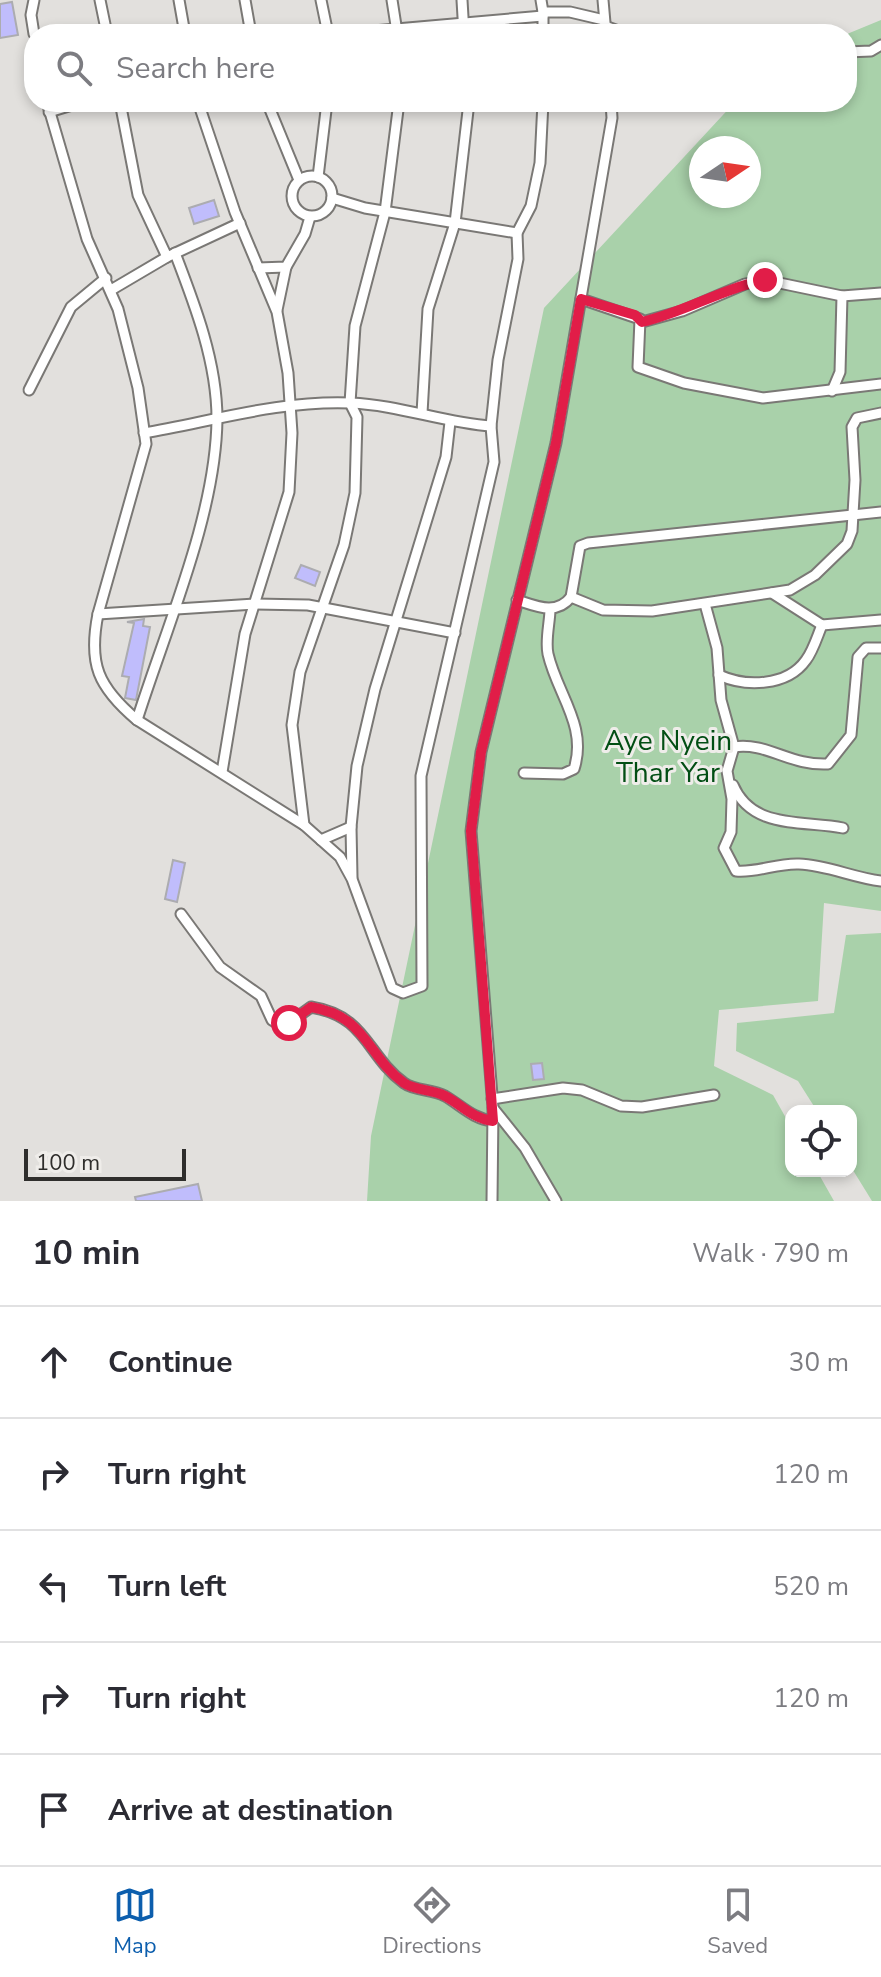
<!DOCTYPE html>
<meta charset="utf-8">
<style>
body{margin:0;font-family:"Nunito Sans",sans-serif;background:#f7f7f7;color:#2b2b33}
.controls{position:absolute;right:24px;bottom:24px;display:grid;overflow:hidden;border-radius:16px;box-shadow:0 4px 12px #0003}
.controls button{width:72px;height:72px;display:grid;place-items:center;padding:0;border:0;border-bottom:2px solid #e1e1e2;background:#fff;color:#2b2b33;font:40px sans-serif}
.compass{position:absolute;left:689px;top:136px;width:72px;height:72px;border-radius:50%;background:#fff;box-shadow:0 4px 12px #0003;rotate:77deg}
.scale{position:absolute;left:24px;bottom:20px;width:162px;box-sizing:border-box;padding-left:8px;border:4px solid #2f2e2c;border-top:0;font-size:22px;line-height:28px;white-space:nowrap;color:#2f2e2c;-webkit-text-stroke:6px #efedea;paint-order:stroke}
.stop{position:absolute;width:24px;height:24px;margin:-18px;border:6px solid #e11d48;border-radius:50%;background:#fff}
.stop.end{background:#e11d48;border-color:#fff;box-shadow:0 2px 8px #0008}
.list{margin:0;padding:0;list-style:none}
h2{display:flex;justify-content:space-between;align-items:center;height:104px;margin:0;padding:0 32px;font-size:34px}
h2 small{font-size:26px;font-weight:400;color:#7c7c81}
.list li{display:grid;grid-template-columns:52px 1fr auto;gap:24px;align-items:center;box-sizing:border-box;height:112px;padding:0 32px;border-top:2px solid #e1e1e2}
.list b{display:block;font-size:30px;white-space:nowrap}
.list em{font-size:26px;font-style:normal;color:#7c7c81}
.icon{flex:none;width:44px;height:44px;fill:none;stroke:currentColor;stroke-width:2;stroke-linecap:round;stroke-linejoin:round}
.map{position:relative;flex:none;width:881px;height:1201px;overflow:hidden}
.search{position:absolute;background:#fff;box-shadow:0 4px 12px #0003;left:24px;right:24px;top:24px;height:88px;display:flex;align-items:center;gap:20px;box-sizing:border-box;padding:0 28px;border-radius:32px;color:#7c7c81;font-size:30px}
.sheet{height:664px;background:#fff}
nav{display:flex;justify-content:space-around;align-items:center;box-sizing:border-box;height:112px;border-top:2px solid #e1e1e2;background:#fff;font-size:22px;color:#7c7c81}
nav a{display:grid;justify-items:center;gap:4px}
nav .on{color:#0c5ead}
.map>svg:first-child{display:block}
.green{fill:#a9d1aa;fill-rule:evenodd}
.building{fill:#c0bdfc;stroke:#acacb0;stroke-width:2}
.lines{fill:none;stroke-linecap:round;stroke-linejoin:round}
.street-casing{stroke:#7a7875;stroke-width:13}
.street{stroke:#fff;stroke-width:9}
.route{stroke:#e11d48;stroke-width:10}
.labels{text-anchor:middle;stroke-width:6;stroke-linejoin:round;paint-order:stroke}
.park-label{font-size:28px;fill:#024e14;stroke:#efedea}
</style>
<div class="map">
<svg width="881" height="1201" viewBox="0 0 881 1201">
<rect width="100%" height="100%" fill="#e2e0dd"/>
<g class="green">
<path d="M881,20V911L824,903L818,1001L719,1010L714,1066L773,1095L791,1127V1171H817L834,1201H367L371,1136L544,308L735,102H847V34ZM701,148H749V196H701Z"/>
<polygon points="881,933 881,1201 872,1201 851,1167 851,1111 817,1111 798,1081 736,1051 737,1023 834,1013 846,935"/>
</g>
<g class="building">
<polygon points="12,2 18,35 0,38 0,4"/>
<polygon points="214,200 219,216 194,224 189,208"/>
<polygon points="301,565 320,572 315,586 295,578"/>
<polygon points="144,619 143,626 150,627 136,700 125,698 129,677 122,676 134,623 127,622"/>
<polygon points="173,860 185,863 177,902 165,899"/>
<polygon points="542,1063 544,1079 533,1080 531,1064"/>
<polygon points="198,1184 202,1201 136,1201 135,1197"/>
</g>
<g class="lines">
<g class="street-casing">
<g id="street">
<polyline points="34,0 31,15 34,34"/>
<polyline points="100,0 107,34"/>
<polyline points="179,0 185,34"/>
<polyline points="245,0 251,34"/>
<polyline points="321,0 328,34"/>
<polyline points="392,0 397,32"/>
<polyline points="462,0 464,34"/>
<polyline points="541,0 543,12"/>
<polyline points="603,0 606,34"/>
<polyline points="605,26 627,34"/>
<polyline points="339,34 543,16"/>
<polyline points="543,34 543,12 570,12 604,20"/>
<polyline points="847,52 871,51 881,45"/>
<path d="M47,102L87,239L118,309L138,388L146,444L98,614C88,664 98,687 137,720L304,825L340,857L352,879L392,988L403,993L422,986L421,776L494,462L491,426L498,360L518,259L517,233L531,206L540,163L543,102"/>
<polyline points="120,102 138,195 167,257"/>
<polyline points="198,102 235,212 277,312 288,373 292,433 289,492 245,634 222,772"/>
<polyline points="267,102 299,180"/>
<polyline points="49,112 82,102"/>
<circle cx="312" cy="196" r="20"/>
<polyline points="318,177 327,102"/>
<polyline points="332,198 365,208 517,233"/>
<polyline points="258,268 286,267 305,234 310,217"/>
<polyline points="111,290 167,257 240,223"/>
<polyline points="581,299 640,319 638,367 684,383 763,398 881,384"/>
<polyline points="277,310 286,267"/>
<polyline points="642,322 682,311 745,284 765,280 842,296 881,293"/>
<polyline points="29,390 71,307 106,278"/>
<polyline points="832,391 840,372 842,296"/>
<polyline points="422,413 428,309 455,223 469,102"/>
<path d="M144,433C213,421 281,400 351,403C399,405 444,423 491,426"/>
<polyline points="772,593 822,625 881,620"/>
<polyline points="571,597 580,546 588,543 881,512"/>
<path d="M517,600C536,606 556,616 571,597L603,610L652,611L790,590L815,575L847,544L852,531L855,480L852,427L857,418L881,413"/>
<path d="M705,604L717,648L721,700L734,747L727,771L732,799L731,832L724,848L736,871C758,873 776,863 799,864C827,865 854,878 881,881"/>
<polyline points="98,614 255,604 308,605 455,633"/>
<path d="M719,675C745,687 787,687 806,660C813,651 817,637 822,625"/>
<path d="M137,720C166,628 216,515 217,419C217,362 195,305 175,253"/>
<path d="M734,747C767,742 790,766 828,764L851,735L858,657L866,648H881"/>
<path d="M524,773L563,774L574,769C588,726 557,694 548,654C545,640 550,622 550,609"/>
<path d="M733,785C752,830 803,820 843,828"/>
<polyline points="304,825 292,725 300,672 344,545 355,493 357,417 350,403 355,326 385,212 399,102"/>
<polyline points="321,840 351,827"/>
<polyline points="352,877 351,827 357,766 375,689 446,457 450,422"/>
<path d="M181,914L220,967L261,996L272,1020L279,1024L289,1023L311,1007C367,1016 366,1055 404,1083C415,1091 432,1089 445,1096C462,1106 473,1119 493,1121"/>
<polyline points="492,1099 563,1088 582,1090 621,1106 642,1107 714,1095"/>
<polyline points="493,1108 525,1148 556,1201"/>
<polyline points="492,1201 493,1108 471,831 481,752 556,443 612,118 611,102"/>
</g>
</g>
<use href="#street" class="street"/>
</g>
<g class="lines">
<path class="route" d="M289,1023L311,1007C367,1016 366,1055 404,1083C415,1091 432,1089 445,1096C462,1105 473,1119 493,1121L471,831L481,752L556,443L581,299L635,315L642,322C685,312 721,289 765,280"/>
</g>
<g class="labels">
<g class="park-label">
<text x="668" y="750">Aye Nyein<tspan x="668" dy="32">Thar Yar</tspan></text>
</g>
</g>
</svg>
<div class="controls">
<button><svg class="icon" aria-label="locate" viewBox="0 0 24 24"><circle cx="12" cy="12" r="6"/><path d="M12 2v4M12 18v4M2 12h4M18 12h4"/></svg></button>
</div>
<svg class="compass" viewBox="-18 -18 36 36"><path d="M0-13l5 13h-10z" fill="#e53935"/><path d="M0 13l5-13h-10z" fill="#7c7c81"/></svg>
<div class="scale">100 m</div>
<div class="stop" style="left:289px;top:1023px"></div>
<div class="stop end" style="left:765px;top:280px"></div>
<div class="search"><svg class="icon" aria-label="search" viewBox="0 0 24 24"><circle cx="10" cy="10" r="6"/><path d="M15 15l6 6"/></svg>Search here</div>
</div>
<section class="sheet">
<h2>10 min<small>Walk · 790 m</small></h2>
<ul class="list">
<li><svg class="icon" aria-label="ahead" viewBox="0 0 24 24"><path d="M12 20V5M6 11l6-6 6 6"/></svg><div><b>Continue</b></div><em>30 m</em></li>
<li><svg class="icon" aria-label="right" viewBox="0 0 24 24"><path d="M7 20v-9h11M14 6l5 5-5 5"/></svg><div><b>Turn right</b></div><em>120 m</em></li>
<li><svg class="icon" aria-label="left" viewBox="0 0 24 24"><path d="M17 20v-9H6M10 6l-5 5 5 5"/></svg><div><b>Turn left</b></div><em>520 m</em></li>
<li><svg class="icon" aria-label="right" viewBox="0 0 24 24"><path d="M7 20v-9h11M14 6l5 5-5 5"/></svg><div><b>Turn right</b></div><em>120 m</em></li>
<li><svg class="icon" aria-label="arrive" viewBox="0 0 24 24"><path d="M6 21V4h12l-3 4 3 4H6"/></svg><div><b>Arrive at destination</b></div></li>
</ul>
</section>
<nav>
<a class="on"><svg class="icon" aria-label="map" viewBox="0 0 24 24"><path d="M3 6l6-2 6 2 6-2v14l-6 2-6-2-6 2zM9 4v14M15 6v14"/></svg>Map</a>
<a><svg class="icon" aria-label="directions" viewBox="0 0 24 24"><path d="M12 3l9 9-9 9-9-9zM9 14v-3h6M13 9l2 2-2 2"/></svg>Directions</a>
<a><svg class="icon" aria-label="saved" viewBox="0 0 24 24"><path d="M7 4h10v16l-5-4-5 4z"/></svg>Saved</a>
</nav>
